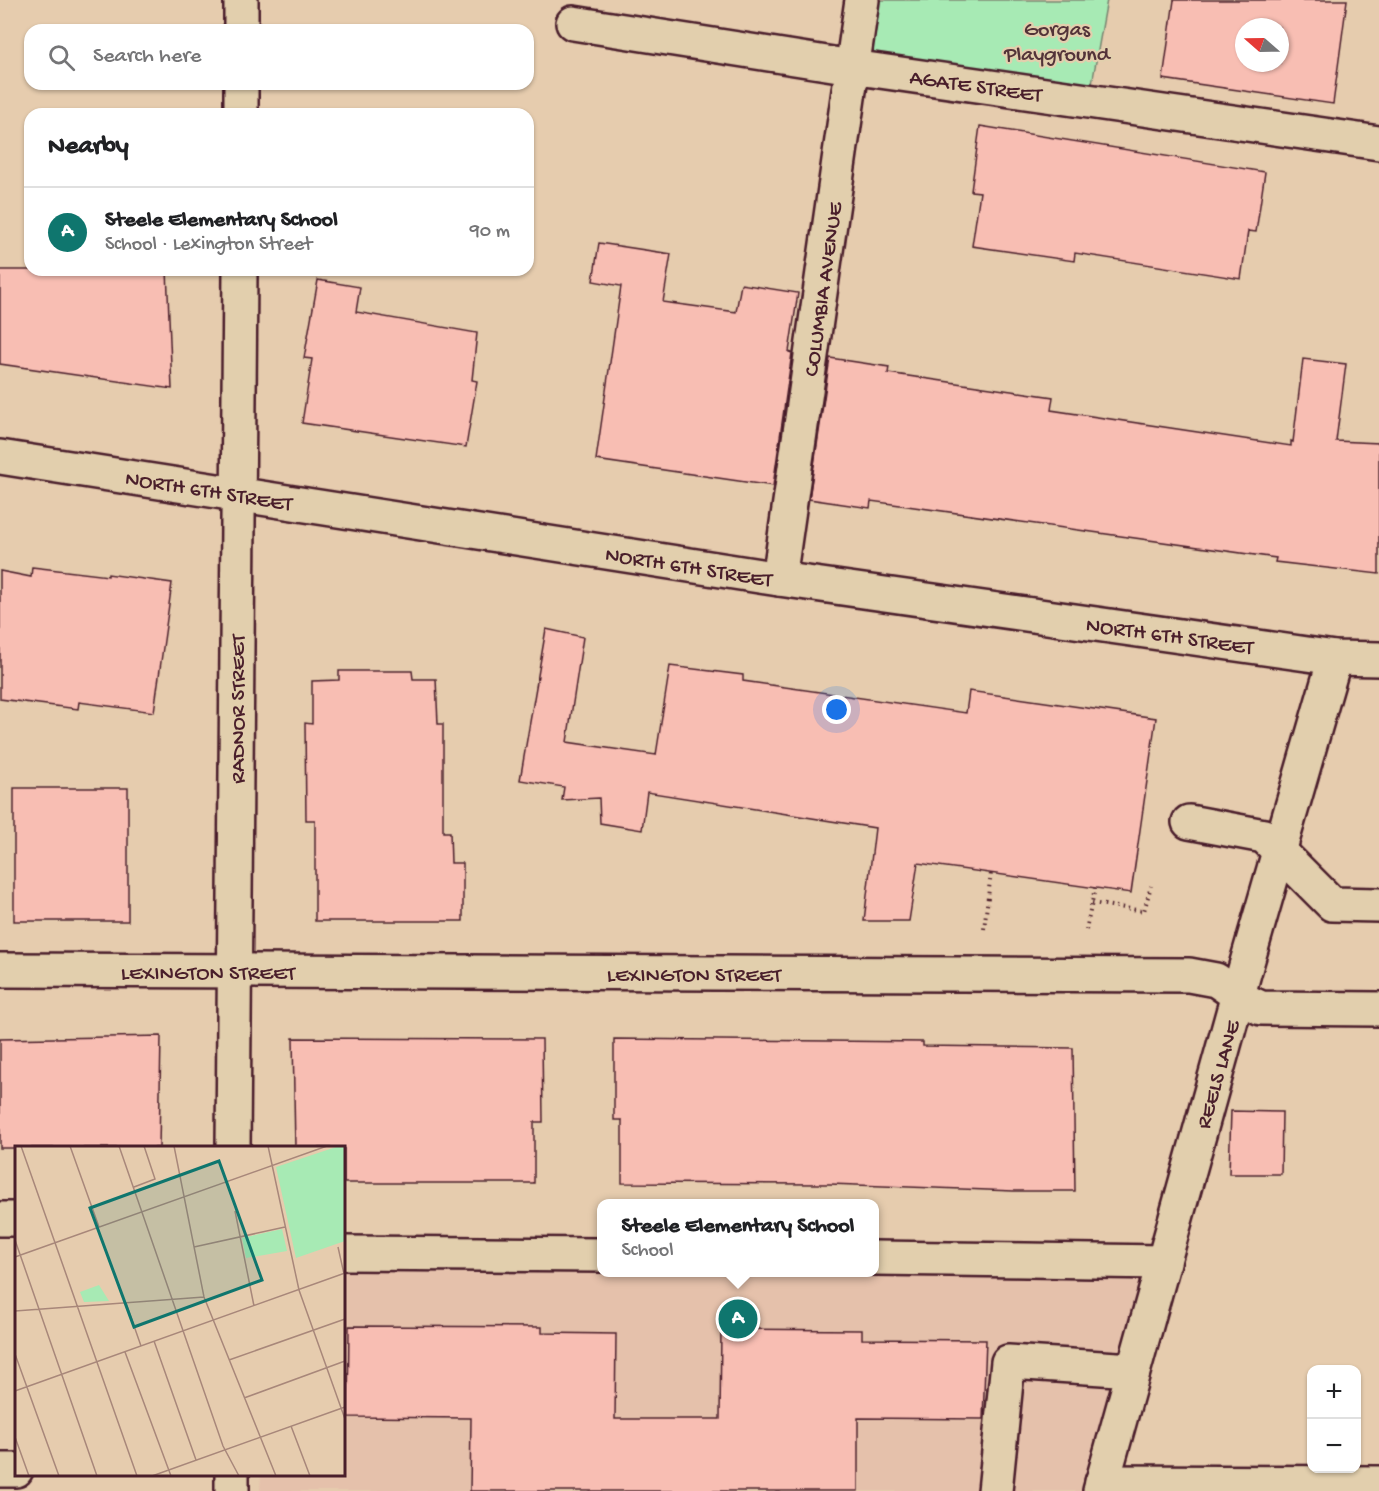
<!DOCTYPE html>
<meta charset="utf-8">
<style>
body{margin:0;font-family:"Gochi Hand",sans-serif;background:#f2f2f2;color:#202124}
.controls{position:absolute;right:18px;bottom:18px;display:grid;overflow:hidden;border-radius:12px;box-shadow:0 2px 4px #0004}
.controls button{width:54px;height:54px;display:grid;place-items:center;padding:0;border:0;border-bottom:2px solid #e0e0e0;background:#fff;color:#202124;font:30px sans-serif}
.compass{position:absolute;left:1235px;top:18px;width:54px;height:54px;border-radius:50%;background:#fff;box-shadow:0 2px 4px #0004;rotate:290deg}
.you{position:absolute;left:837px;top:710px;width:21px;height:21px;margin:-15px;border:4px solid #fff;border-radius:50%;background:#1a73e8;box-shadow:0 0 0 9px #1a73e833}
.badge{display:grid;place-items:center;width:39px;height:39px;border-radius:50%;background:#0f766e;color:#fff;font-size:20px;font-weight:700}
.pin{position:absolute;translate:-50% -50%;border:3px solid #fff;box-shadow:0 2px 6px #0006}
.popup{position:absolute;left:597px;top:1199px;width:282px;height:78px;box-sizing:border-box;display:grid;place-content:center;border-radius:12px;background:#fff;filter:drop-shadow(0 2px 4px #0005);font-size:20px;white-space:nowrap;color:#757577}
.popup b{font-size:22px;color:#202124}
.popup::after{content:'';position:absolute;left:50%;top:100%;margin-left:-12px;border:12px solid transparent;border-top-color:#fff}
.list{margin:0;padding:0;list-style:none}
h2{display:flex;justify-content:space-between;align-items:center;height:78px;margin:0;padding:0 24px;font-size:26px}
h2 small{font-size:20px;font-weight:400;color:#757577}
.list li{display:grid;grid-template-columns:39px 1fr auto;gap:18px;align-items:center;box-sizing:border-box;height:90px;padding:0 24px;border-top:2px solid #e0e0e0}
.list b{display:block;font-size:22px;white-space:nowrap}
.list p{margin:0;font-size:20px;white-space:nowrap;color:#757577}
.list em{font-size:20px;font-style:normal;color:#757577}
.icon{flex:none;width:33px;height:33px;fill:none;stroke:currentColor;stroke-width:2;stroke-linecap:round;stroke-linejoin:round}
.map{position:relative;flex:none;width:1379px;height:1491px;overflow:hidden}
.search{position:absolute;background:#fff;box-shadow:0 2px 4px #0004;left:24px;top:24px;width:510px;height:66px;display:flex;align-items:center;gap:15px;box-sizing:border-box;padding:0 21px;border-radius:18px;color:#757577;font-size:22px}
.panel{position:absolute;background:#fff;box-shadow:0 2px 4px #0004;left:24px;top:108px;width:510px;height:168px;border-radius:18px}
.map>svg:first-child{display:block}
.built{fill:#e5c1ab}
.green{fill:#a7eab4;stroke:#788470;stroke-width:1.5}
.building{fill:#f8beb3;stroke:#4a1f2b;stroke-width:1.5;fill-rule:evenodd}
.lines{fill:none;stroke-linecap:round;stroke-linejoin:round}
.minor-casing{stroke:#4a1f2b;stroke-width:38}
.major-casing{stroke:#4a1f2b;stroke-width:38}
.path{stroke:#4a1f2b;stroke-width:4;stroke-dasharray:1.5 4.5;stroke-linecap:butt}
.minor{stroke:#e2cfad;stroke-width:33}
.major{stroke:#e2cfad;stroke-width:33}
.labels{text-anchor:middle;stroke-width:4.5;stroke-linejoin:round;paint-order:stroke}
.park-label{font-size:22px;fill:#533339;stroke:#e2cfad}
.street-label{font-size:22px;fill:#4a1f2b;stroke:#e2cfad}
.inset-road{fill:none;stroke:#a8877a;stroke-width:1.5}
.view{fill:#0f766e;fill-opacity:0.15;stroke:#0f766e;stroke-width:3}
.inset-edge{fill:none;stroke:#4a1f2b;stroke-width:3}
</style>
<div class="map">
<svg width="1379" height="1491" viewBox="0 0 1379 1491">
<rect width="100%" height="100%" fill="#e6ccae"/>
<filter id="ink" filterUnits="userSpaceOnUse"><feTurbulence type="fractalNoise" baseFrequency=".0167" numOctaves="2"/><feDisplacementMap in="SourceGraphic" scale="12" xChannelSelector="R" yChannelSelector="G"/><feConvolveMatrix kernelMatrix="1 2 1 2 8 2 1 2 1" color-interpolation-filters="sRGB"/></filter>
<g filter="url(#ink)">
<polygon class="built" points="344,1251 601,1254 602,1272 874,1272 1150,1260 1085,1491 260,1491 261,1475 344,1474"/>
<polygon class="green" points="877,0 1107,0 1092,84 869,56"/>
<g class="building">
<path d="M1174,0H1347L1333,104L1163,79ZM1244,27H1280V63H1244Z"/>
<polygon points="980,126 1265,172 1256,232 1248,231 1241,279 1075,253 1074,261 972,246 980,192 971,191"/>
<polygon points="599,243 671,254 663,302 736,312 741,284 798,293 789,352 792,353 773,486 596,460 621,286 593,281"/>
<polygon points="0,270 167,270 172,389 0,364"/>
<polygon points="318,280 360,287 356,312 477,333 472,380 477,381 466,447 302,423 312,359 304,358"/>
<polygon points="830,358 889,367 888,373 1053,397 1051,410 1291,446 1291,441 1293,442 1303,359 1346,364 1336,441 1379,443 1379,574 1275,562 1276,558 900,505 871,501 870,508 809,499"/>
<polygon points="32,567 108,576 108,574 172,583 154,712 79,702 78,709 0,699 0,571 31,577"/>
<polygon points="546,629 583,637 567,742 614,749 656,755 670,666 743,675 743,681 966,713 969,691 1156,718 1131,893 918,863 909,921 864,921 875,828 647,792 642,830 600,823 599,798 562,800 564,787 520,780"/>
<polygon points="339,671 412,671 413,679 436,679 438,724 443,724 443,832 450,832 451,863 463,863 463,921 315,921 315,820 306,820 305,723 312,724 312,681 339,680"/>
<rect x="14" y="788" width="114" height="133"/>
<polygon points="161,1036 159,1148 0,1148 0,1039"/>
<polygon points="293,1038 542,1039 543,1122 534,1122 534,1183 344,1183 344,1148 295,1148"/>
<polygon points="614,1039 923,1042 923,1046 1073,1048 1075,1191 1014,1191 830,1184 622,1183 622,1120 614,1120"/>
<polygon points="1231,1111 1282,1112 1281,1174 1229,1174"/>
<polygon points="349,1326 542,1327 542,1333 616,1334 615,1419 720,1419 721,1329 862,1330 862,1339 986,1340 983,1419 858,1418 858,1491 470,1491 471,1418 348,1417"/>
</g>
<g class="lines">
<g class="minor-casing">
<g id="minor">
<polyline points="573,23 852,67 1379,143"/>
<polyline points="241,30 241,0"/>
<polyline points="241,114 241,84"/>
<polyline points="779,579 862,0"/>
<polyline points="1189,822 1264,836 1332,904 1379,905"/>
<polyline points="0,970 1189,975 1216,980 1248,1002 1261,1008 1379,1009"/>
<polyline points="233,1148 240,270"/>
<polyline points="0,1219 16,1219"/>
<polyline points="344,1253 602,1255"/>
<polyline points="874,1258 1164,1262"/>
<polyline points="0,1470 16,1470"/>
<polyline points="1102,1482 1379,1483"/>
<polyline points="232,1491 232,1474"/>
<polyline points="995,1491 1008,1362 1133,1370"/>
<polyline points="1100,1491 1246,966 1335,658"/>
</g>
</g>
<g class="major-casing">
<polyline id="major" points="0,457 779,579 1335,658 1379,659"/>
</g>
<g class="path">
<polyline points="1092,903 1144,911 1151,886"/>
<polyline points="984,929 991,873"/>
<polyline points="1086,930 1095,888"/>
</g>
<use href="#minor" class="minor"/>
<use href="#major" class="major"/>
</g>
</g>
<g class="labels">
<g class="park-label">
<text x="1057" y="35">Gorgas<tspan x="1057" dy="25">Playground</tspan></text>
</g>
<g class="street-label">
<text transform="translate(976 84) rotate(8)" y="8">AGATE STREET</text>
<text transform="translate(821 289) rotate(-82)" y="8">COLUMBIA AVENUE</text>
<text transform="translate(209 489) rotate(9)" y="8">NORTH 6TH STREET</text>
<text transform="translate(689 565) rotate(9)" y="8">NORTH 6TH STREET</text>
<text transform="translate(1170 634) rotate(8)" y="8">NORTH 6TH STREET</text>
<text transform="translate(236 709) rotate(-90)" y="8">RADNOR STREET</text>
<text x="208" y="979">LEXINGTON STREET</text>
<text x="694" y="981">LEXINGTON STREET</text>
<text transform="translate(1216 1074) rotate(-74)" y="8">REELS LANE</text>
</g>
</g>
<g transform="translate(15 1146)">
<rect width="330" height="330" fill="#e6ccae"/>
<path d="M324,0H330V95L281,112L261,21ZM267,83L272,105L231,112L227,92ZM84,139L94,155L69,156L65,146Z" fill="#a7eab4"/>
<path class="inset-road" d="M6,0L122,330M55,0L84,81M104,0L208,300L224,330M159,0L189,151L261,330M253,0L284,144L330,273M119,41L140,33L129,0M220,65L239,160M0,94L82,330M179,101L270,81M323,101L329,128M0,111L312,0M111,157L126,200M0,165L189,151M139,195L181,314M110,206L156,330M0,208L44,330M214,214L330,173M0,245L330,127M229,252L330,215M276,280L295,330M0,291L14,330M137,330L330,261"/>
<path class="view" d="M204,15L247,134L119,181L75,62Z"/>
<rect width="330" height="330" class="inset-edge"/>
</g>
</svg>
<div class="controls">
<button>+</button>
<button>−</button>
</div>
<svg class="compass" viewBox="-18 -18 36 36"><path d="M0-13l5 13h-10z" fill="#e53935"/><path d="M0 13l5-13h-10z" fill="#757577"/></svg>
<div class="you"></div>
<div class="pin badge" style="left:738px;top:1319px">A</div>
<div class="popup"><b>Steele Elementary School</b>School</div>
<div class="search"><svg class="icon" aria-label="search" viewBox="0 0 24 24"><circle cx="10" cy="10" r="6"/><path d="M15 15l6 6"/></svg>Search here</div>
<section class="panel">
<h2>Nearby<small></small></h2>
<ul class="list">
<li><span class="badge">A</span><div><b>Steele Elementary School</b><p>School · Lexington Street</p></div><em>90 m</em></li>
</ul>
</section>
</div>
